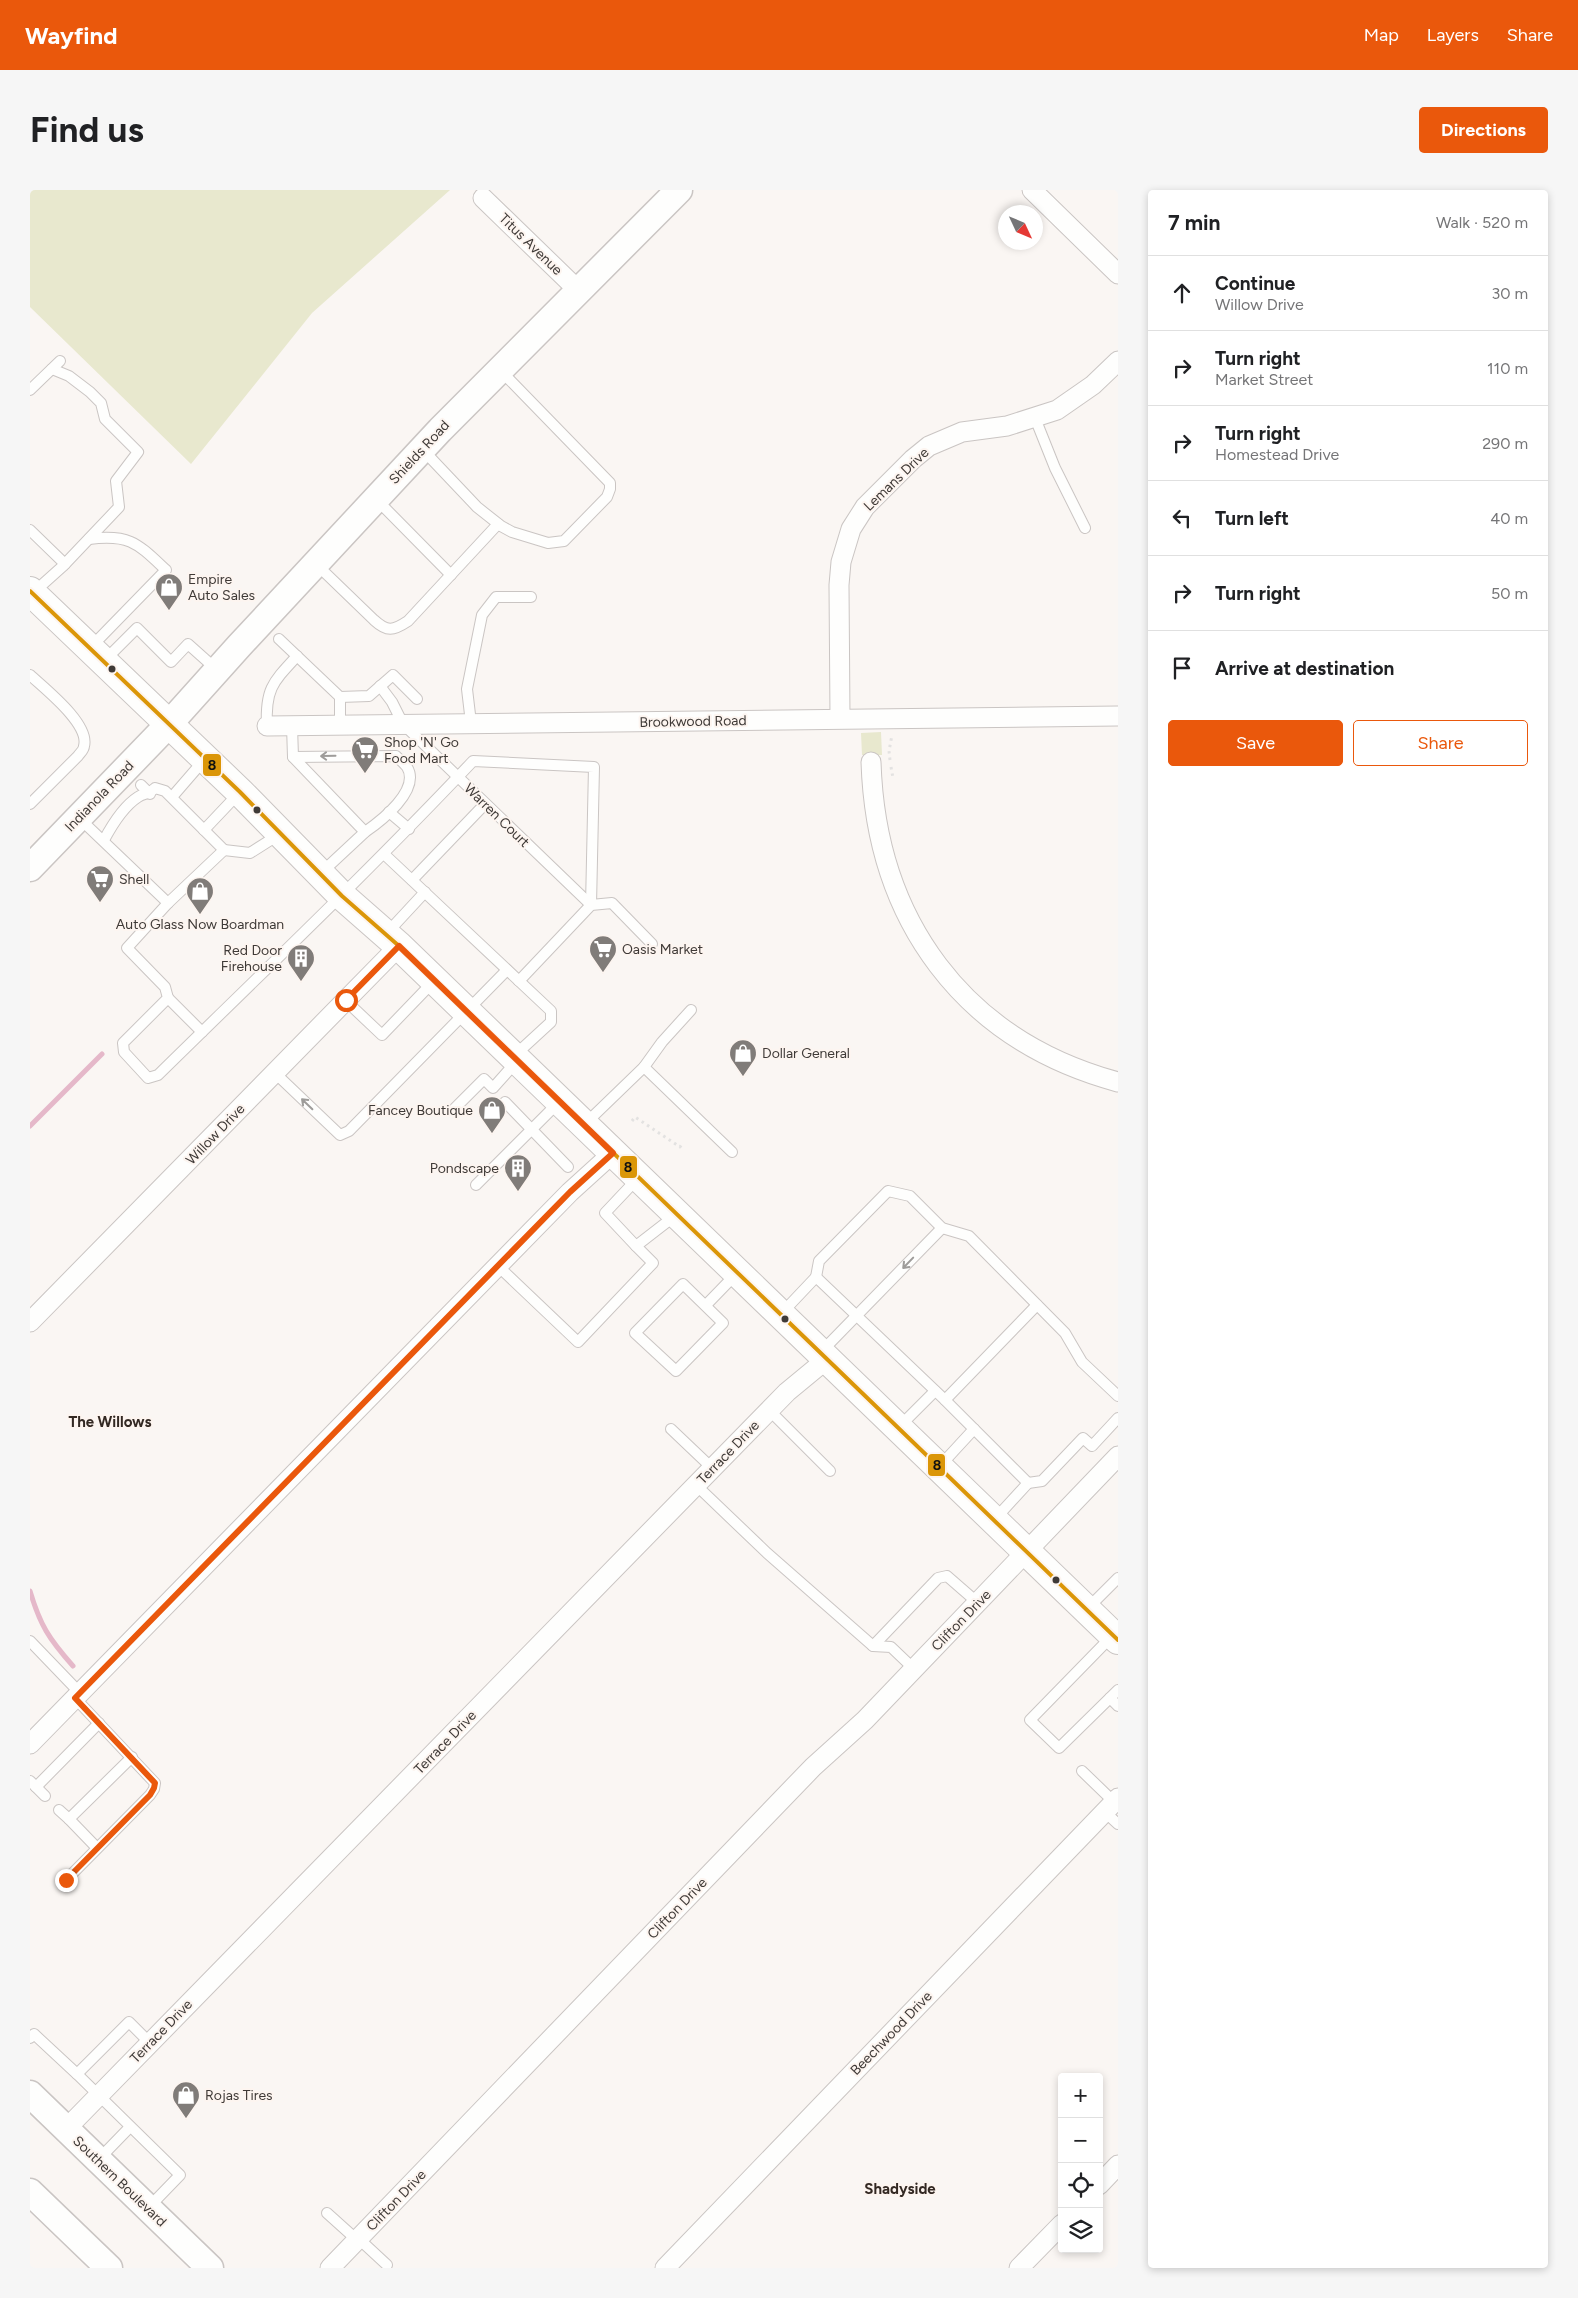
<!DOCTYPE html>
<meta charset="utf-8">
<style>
body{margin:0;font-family:Figtree,sans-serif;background:#f6f6f6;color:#202124}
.controls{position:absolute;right:15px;bottom:15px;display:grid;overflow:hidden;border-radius:5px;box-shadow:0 2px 8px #0003}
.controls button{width:45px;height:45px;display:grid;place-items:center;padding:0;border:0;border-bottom:1px solid #e0e0e0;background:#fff;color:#202124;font:25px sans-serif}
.compass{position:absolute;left:968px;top:15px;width:45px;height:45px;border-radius:50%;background:#fff;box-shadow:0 2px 8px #0003;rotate:134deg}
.stop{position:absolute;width:15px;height:15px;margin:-11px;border:4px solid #ea580c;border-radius:50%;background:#fff}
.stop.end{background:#ea580c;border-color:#fff;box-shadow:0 1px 5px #0008}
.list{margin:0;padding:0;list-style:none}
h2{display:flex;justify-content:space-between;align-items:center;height:65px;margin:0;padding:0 20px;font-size:21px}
h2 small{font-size:16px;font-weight:400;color:#757577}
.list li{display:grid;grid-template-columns:32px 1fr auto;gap:15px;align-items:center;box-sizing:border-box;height:75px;padding:0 20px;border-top:1px solid #e0e0e0}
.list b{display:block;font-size:19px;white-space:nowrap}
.list p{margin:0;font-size:16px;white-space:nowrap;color:#757577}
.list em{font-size:16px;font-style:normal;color:#757577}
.actions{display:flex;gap:10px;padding:15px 20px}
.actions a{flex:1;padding:11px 0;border:1px solid #ea580c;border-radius:5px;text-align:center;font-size:18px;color:#ea580c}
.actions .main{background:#ea580c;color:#fff}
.icon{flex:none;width:28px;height:28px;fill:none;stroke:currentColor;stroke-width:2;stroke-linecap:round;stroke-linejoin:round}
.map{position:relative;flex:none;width:1088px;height:2078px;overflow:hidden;border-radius:5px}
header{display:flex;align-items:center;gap:30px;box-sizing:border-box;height:70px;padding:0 25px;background:#ea580c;color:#fff}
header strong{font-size:24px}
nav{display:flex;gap:28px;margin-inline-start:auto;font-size:18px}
.intro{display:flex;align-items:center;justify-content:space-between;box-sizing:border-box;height:120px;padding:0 30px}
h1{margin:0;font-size:35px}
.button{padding:12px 22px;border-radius:5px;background:#ea580c;color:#fff;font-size:18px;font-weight:700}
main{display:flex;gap:30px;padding:0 30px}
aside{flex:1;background:#fff;border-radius:5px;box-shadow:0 2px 8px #0003}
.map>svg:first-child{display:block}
.green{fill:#e8e8ce}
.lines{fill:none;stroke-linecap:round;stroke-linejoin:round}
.stream{stroke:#e5b8c9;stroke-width:5}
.lane-casing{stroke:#cac5c3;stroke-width:12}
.street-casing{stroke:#cac5c3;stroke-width:21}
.secondary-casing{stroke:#cac5c3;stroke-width:29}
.primary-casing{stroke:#cac5c3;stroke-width:30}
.path{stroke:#e3e2e1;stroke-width:3;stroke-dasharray:2.5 4;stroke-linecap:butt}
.lane{stroke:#fefefd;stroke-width:10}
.street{stroke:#fefefd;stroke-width:19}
.secondary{stroke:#fefefd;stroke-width:26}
.primary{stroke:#fefefd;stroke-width:28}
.bus-1-casing{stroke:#fdf5f0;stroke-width:8}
.bus-1{stroke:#db9608;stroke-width:4}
.oneway{stroke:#9e9c9a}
.route{stroke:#ea580c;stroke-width:6}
.bus-dot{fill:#3f3a37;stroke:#fdf5f0;stroke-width:2}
.labels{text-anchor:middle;stroke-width:4;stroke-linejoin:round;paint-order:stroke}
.street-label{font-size:14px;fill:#3f3a37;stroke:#fdf5f0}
.poi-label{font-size:14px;fill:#3f3a37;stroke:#fdf5f0;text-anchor:start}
.neighbourhood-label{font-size:15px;font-weight:bold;fill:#332923;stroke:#fdf5f0}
.line-badge{stroke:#fdf5f0;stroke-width:2}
.pale-badge-label{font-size:14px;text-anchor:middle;font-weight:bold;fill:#111}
</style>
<header>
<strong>Wayfind</strong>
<nav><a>Map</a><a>Layers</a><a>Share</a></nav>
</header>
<div class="intro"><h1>Find us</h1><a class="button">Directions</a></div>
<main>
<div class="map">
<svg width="1088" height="2078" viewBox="0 0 1088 2078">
<rect width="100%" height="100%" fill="#faf6f3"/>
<g class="green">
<polygon points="0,0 420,0 282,123 161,274 0,117"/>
<polygon points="851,542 852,565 832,565 831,543"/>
</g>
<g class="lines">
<g class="stream">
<polyline points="0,936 72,864"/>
<path d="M0,1401C10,1435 19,1449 43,1476"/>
</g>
<g class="lane-casing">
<g id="lane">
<polyline points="0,200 30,171"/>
<polyline points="1005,228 1025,278 1055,338"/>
<polyline points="393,260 447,317 471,336 482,342 518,353 534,351 577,307 580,299 580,293 471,181"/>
<polyline points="346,309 421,385"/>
<polyline points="0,340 35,374"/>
<path d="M59,349C100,344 107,353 136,380L60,458"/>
<path d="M286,374L344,430C357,442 363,441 378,431L468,334"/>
<polyline points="4,402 33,376 89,317 86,291 108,262 75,229 71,213 60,202 39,186 22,179"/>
<polyline points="249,449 310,507 310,535"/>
<polyline points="75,470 107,438 141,472 158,454 186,479"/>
<path d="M0,485C15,499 60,534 54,556C54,560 50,563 48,566L0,614"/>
<polyline points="350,496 362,512 373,534 561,715"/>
<polyline points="310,507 339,506 363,485 387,509"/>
<polyline points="441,533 437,499 452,425 466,407 501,407"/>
<path d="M237,536C235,499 243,492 267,466"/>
<polyline points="262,536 263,567 335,642 291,683"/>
<path d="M263,567L366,566C369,569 374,573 377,577C391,600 351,631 335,642"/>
<polyline points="111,595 120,604"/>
<polyline points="142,607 174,570"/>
<polyline points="359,622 379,639"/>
<polyline points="49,628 138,713"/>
<polyline points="174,640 209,603"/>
<path d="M74,650C82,635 94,616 108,607C114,603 120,604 125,598L135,601L194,660L138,713L97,758L135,797L138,808L93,853L94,862L118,888L128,885C234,781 341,679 443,571L564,577L561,715"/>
<polyline points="194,660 220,663 250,644"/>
<polyline points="354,664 521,821 521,832 484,866"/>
<polyline points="382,690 455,614"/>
<polyline points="357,743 395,702"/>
<polyline points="489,791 561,715 582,713 622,754"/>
<polyline points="138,808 172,842"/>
<polyline points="315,810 352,845 404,791"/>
<polyline points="614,877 632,852 661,820"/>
<polyline points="245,883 310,945 319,941 477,780"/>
<polyline points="475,912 538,977"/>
<polyline points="423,920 454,889 463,898 487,871"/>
<polyline points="555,934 614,877 702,962"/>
<polyline points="608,988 575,1023 606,1056 646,1025"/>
<polyline points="446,995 529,912"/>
<polyline points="468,1076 548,1152 623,1073 606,1056"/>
<polyline points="786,1087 789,1071 858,1001 880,1006 912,1038 939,1046 1035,1143 1052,1172 1088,1206"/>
<polygon points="653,1094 693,1133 646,1181 605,1143"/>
<polyline points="676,1115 707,1083"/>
<polyline points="751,1124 786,1087 915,1210 998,1293 965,1329"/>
<polyline points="791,1162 912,1038"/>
<polyline points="915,1210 1007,1115"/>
<polyline points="739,1220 800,1281"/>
<polyline points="869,1237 905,1201"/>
<polyline points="641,1239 682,1278"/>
<polyline points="909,1277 944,1239"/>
<polyline points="998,1293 1012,1291 1053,1248 1062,1256 1088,1228"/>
<polyline points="666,1295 737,1363 843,1456 861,1457 884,1479"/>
<polyline points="1057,1419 1088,1388"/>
<polyline points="1083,1445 1000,1530 1029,1558 1088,1500"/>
<polyline points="0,1451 50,1503"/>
<polyline points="843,1456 908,1388 917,1386 948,1413"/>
<polyline points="1080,1508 1088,1516"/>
<polyline points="1052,1581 1084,1612"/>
<polyline points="0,1591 6,1597 69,1533"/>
<polyline points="6,1597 15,1606"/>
<polyline points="29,1620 39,1629"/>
<polyline points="1075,1622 1088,1634"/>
<polyline points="67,1658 39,1629 102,1567"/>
<polyline points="36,1690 120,1605 124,1599 125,1593 45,1508"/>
<polyline points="0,1848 4,1844 47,1884 99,1832 120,1853"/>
<polyline points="47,1884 150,1985 119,2017"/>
<polyline points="68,1970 100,1937"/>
<polyline points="297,2023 327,2050"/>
<polyline points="329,2049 357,2075"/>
</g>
</g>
<g class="street-casing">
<g id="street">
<polyline points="1002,0 1088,84"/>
<polyline points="453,8 549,101"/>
<polyline points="810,528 809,395 811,372 821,339 835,317 883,269 899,256 932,242 977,236 1027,220 1063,195 1088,171"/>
<polyline points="237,536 1088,526"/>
<path d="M841,572C846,730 933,850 1088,892"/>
<polyline points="0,1132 369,756"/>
<polyline points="0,1554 540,1002 583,963"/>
<polyline points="36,1939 757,1202 797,1169"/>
<polyline points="1069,1995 1088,1975"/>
<polyline points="300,2078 783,1577 835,1530 1088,1266"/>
<polyline points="635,2078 1088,1608"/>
<polyline points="989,2078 1032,2034"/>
</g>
</g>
<g class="secondary-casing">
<g id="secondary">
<polyline points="0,678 139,534 209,456 410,240 649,0"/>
<polyline points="0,1904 180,2078"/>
<polyline points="0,2002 79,2078"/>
</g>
</g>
<g class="primary-casing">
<polyline id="primary" points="0,401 210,602 312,706 369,756 1088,1450"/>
</g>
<g class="path">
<polyline points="860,570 859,561 862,545"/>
<polyline points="861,577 863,588"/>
<polyline points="602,931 605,927 650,957 652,954"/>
</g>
<use href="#lane" class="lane"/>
<use href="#street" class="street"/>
<use href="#secondary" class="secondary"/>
<use href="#primary" class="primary"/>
<g class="bus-1-casing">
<polyline id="bus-1" points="0,401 210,602 312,706 369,756 1088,1450"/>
</g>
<use href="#bus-1" class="bus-1"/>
</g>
<defs><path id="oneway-shaft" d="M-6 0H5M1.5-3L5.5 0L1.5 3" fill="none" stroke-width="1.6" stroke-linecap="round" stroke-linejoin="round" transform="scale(1.25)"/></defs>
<g class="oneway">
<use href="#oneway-shaft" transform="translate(298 566) rotate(179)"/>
<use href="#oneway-shaft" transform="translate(277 914) rotate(-136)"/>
<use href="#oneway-shaft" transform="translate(878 1073) rotate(134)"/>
</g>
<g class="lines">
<polyline class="route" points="36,1690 120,1605 124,1598 125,1593 45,1508 540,1002 583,963 369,756 316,810"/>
</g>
<defs>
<g id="shop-pin" transform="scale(1.4375)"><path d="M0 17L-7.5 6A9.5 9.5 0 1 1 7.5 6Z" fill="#807c79" stroke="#fdf5f0"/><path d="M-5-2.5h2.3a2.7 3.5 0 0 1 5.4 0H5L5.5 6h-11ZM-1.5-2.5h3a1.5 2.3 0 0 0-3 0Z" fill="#fff"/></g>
<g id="supermarket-pin" transform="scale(1.4375)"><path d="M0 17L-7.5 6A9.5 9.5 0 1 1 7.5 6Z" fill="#807c79" stroke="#fdf5f0"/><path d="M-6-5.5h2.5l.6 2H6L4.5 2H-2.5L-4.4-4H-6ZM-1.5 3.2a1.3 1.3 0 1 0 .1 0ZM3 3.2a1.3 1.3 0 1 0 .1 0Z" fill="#fff"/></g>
<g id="building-pin" transform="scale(1.4375)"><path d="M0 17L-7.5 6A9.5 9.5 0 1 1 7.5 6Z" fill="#807c79" stroke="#fdf5f0"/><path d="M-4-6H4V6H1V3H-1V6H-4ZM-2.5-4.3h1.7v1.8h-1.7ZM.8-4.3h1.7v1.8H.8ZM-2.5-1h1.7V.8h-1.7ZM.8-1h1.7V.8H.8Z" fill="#fff"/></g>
</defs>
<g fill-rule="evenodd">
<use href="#shop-pin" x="139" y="397"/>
<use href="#supermarket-pin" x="335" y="560"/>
<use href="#supermarket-pin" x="70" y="689"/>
<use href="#shop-pin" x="170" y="701"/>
<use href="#supermarket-pin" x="573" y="759"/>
<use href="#building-pin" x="271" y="768"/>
<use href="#shop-pin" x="713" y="863"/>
<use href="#shop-pin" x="462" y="920"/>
<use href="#building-pin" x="488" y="978"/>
<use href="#shop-pin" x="156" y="1905"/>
</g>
<g class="bus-dot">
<circle cx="82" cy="479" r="4.5"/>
<circle cx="227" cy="620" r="4.5"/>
<circle cx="755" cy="1129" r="4.5"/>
<circle cx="1026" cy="1390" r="4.5"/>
</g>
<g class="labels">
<g class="street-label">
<text transform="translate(501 54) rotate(44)" y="5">Titus Avenue</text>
<text transform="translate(389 262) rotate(-47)" y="5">Shields Road</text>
<text transform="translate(866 289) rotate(-44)" y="5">Lemans Drive</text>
<text transform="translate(663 531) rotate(-1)" y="5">Brookwood Road</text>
<text transform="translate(69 606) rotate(-46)" y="5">Indianola Road</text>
<text transform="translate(467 625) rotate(44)" y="5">Warren Court</text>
<text transform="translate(185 944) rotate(-46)" y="5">Willow Drive</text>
<text transform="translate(698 1262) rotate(-46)" y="5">Terrace Drive</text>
<text transform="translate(931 1430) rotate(-46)" y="5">Clifton Drive</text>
<text transform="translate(415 1552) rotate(-46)" y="5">Terrace Drive</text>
<text transform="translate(647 1718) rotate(-46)" y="5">Clifton Drive</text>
<text transform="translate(131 1841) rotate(-46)" y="5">Terrace Drive</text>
<text transform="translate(861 1843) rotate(-46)" y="5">Beechwood Drive</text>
<text transform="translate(90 1991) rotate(44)" y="5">Southern Boulevard</text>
<text transform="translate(366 2010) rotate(-46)" y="5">Clifton Drive</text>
</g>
<g class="poi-label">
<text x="158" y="394">Empire<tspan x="158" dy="16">Auto Sales</tspan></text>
<text x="354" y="557">Shop 'N' Go<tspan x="354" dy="16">Food Mart</tspan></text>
<text x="89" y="694">Shell</text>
<text x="170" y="739" text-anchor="middle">Auto Glass Now Boardman</text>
<text x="592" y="764">Oasis Market</text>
<text x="252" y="765" text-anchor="end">Red Door<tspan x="252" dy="16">Firehouse</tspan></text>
<text x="732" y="868">Dollar General</text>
<text x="443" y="925" text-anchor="end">Fancey Boutique</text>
<text x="469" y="983" text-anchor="end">Pondscape</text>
<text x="175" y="1910">Rojas Tires</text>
</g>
<g class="neighbourhood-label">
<text x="80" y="1237">The Willows</text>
<text x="870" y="2004">Shadyside</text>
</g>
</g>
<g class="line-badge">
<rect x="172" y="563" width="20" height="24" rx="5" fill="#db9608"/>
<rect x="589" y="965" width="19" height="24" rx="5" fill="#db9608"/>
<rect x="897" y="1263" width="19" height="24" rx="5" fill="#db9608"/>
</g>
<g class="pale-badge-label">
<text x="182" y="580">8</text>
<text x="598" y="982">8</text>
<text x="907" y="1280">8</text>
</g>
</svg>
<div class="controls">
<button>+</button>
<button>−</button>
<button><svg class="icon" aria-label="locate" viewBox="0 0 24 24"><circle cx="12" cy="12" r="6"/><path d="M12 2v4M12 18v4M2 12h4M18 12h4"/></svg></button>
<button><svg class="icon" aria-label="layers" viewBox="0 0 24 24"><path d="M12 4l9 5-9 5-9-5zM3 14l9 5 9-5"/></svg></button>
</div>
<svg class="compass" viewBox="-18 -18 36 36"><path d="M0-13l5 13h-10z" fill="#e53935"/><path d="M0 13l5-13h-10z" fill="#757577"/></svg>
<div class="stop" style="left:316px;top:810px"></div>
<div class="stop end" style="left:36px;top:1690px"></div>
</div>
<aside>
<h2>7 min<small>Walk · 520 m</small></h2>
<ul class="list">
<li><svg class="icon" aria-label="ahead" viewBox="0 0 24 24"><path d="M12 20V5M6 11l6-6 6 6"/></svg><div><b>Continue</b><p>Willow Drive</p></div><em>30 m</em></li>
<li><svg class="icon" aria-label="right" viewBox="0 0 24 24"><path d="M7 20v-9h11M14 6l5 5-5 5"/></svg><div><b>Turn right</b><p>Market Street</p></div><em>110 m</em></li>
<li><svg class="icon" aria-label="right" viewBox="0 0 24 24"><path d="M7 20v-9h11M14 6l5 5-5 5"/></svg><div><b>Turn right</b><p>Homestead Drive</p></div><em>290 m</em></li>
<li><svg class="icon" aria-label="left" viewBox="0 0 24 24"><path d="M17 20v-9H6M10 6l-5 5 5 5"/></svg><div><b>Turn left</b></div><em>40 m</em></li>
<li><svg class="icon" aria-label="right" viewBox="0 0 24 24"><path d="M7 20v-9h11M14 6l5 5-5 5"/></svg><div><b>Turn right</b></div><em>50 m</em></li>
<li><svg class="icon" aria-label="arrive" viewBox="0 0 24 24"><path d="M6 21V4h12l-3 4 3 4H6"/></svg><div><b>Arrive at destination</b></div></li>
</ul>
<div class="actions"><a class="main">Save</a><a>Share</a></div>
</aside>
</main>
